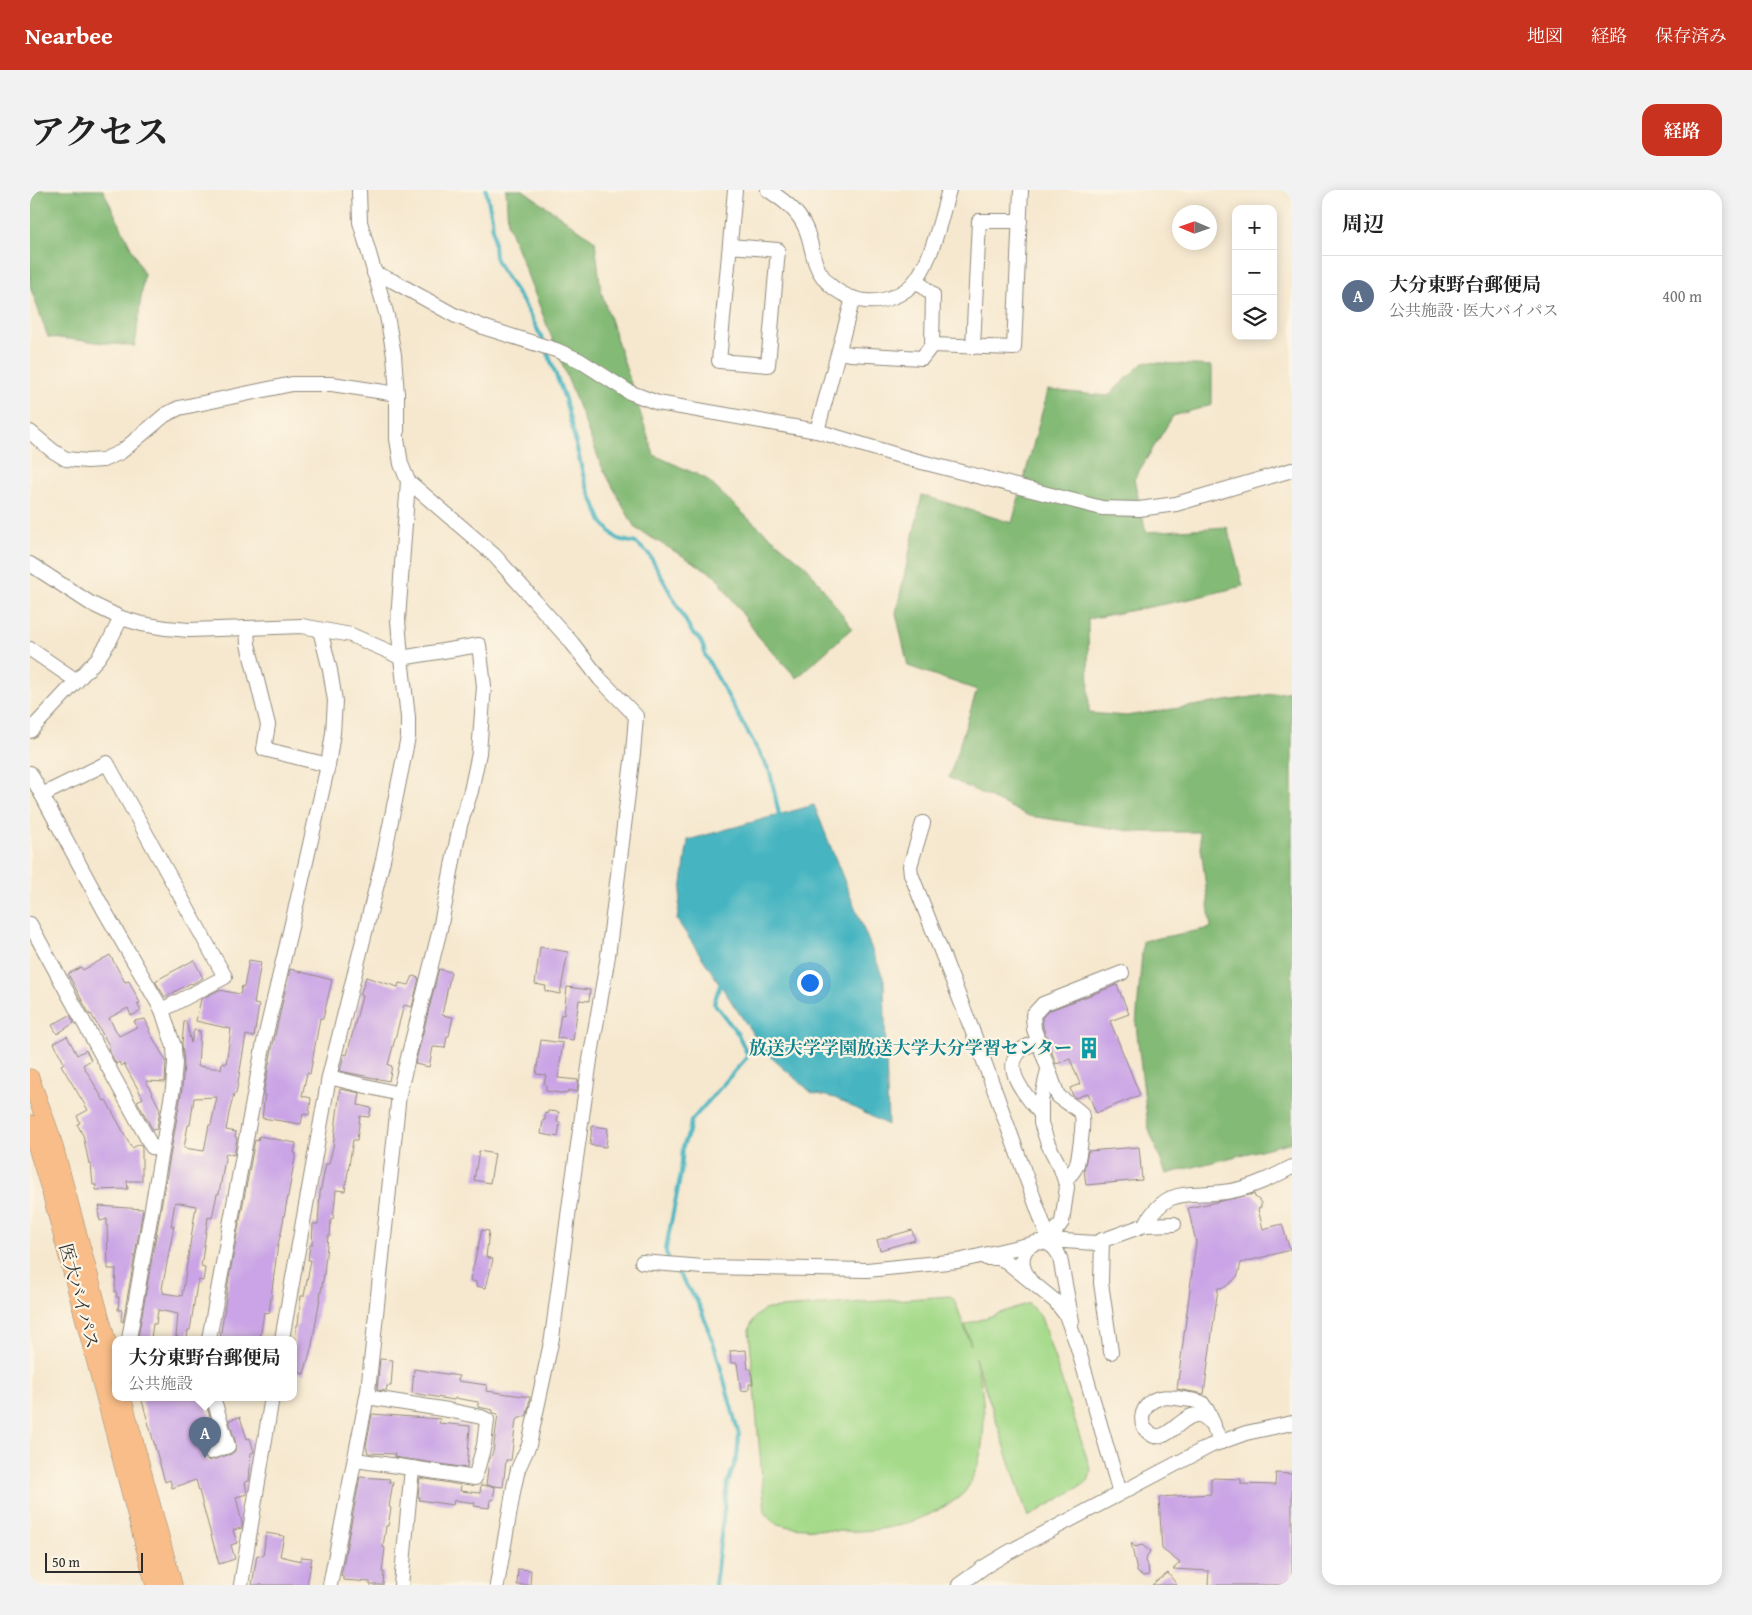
<!DOCTYPE html>
<html lang="ja">
<meta charset="utf-8">
<style>
body{margin:0;font-family:"Gentium Book Plus","Noto Serif JP",serif;background:#f2f2f2;color:#222}
.controls{position:absolute;right:15px;top:15px;display:grid;overflow:hidden;border-radius:10px;box-shadow:0 2px 12px #0003}
.controls button{width:45px;height:45px;display:grid;place-items:center;padding:0;border:0;border-bottom:1px solid #e0e0e0;background:#fff;color:#222;font:25px sans-serif}
.compass{position:absolute;left:1142px;top:15px;width:45px;height:45px;border-radius:50%;background:#fff;box-shadow:0 2px 12px #0003;rotate:272deg}
.scale{position:absolute;left:15px;bottom:12px;width:98px;box-sizing:border-box;padding-left:5px;border:2px solid #2b2b2b;border-top:0;font-size:14px;line-height:18px;white-space:nowrap;color:#2b2b2b;-webkit-text-stroke:4px #fcf5e5;paint-order:stroke}
.you{position:absolute;left:779px;top:792px;width:18px;height:18px;margin:-12px;border:4px solid #fff;border-radius:50%;background:#1a73e8;box-shadow:0 0 0 8px #1a73e833}
.badge{display:grid;place-items:center;width:32px;height:32px;border-radius:50%;background:#c8321e;color:#fff;font-size:16px;font-weight:700}
.pin{position:absolute;translate:-50% -41px;filter:drop-shadow(0 1px 2px #0008)}
.pin::after{content:'';position:absolute;top:26px;width:18px;height:15px;background:inherit;clip-path:polygon(0 0,100% 0,50% 100%)}
.popup{position:absolute;left:82px;top:1146px;width:185px;height:65px;box-sizing:border-box;display:grid;place-content:center;border-radius:10px;background:#fff;filter:drop-shadow(0 1px 4px #0005);font-size:16px;white-space:nowrap;color:#767676}
.popup b{font-size:19px;color:#222}
.popup::after{content:'';position:absolute;left:50%;top:100%;margin-left:-10px;border:10px solid transparent;border-top-color:#fff}
.list{margin:0;padding:0;list-style:none}
h2{display:flex;justify-content:space-between;align-items:center;height:65px;margin:0;padding:0 20px;font-size:21px}
h2 small{font-size:16px;font-weight:400;color:#767676}
.list li{display:grid;grid-template-columns:32px 1fr auto;gap:15px;align-items:center;box-sizing:border-box;height:80px;padding:0 20px;border-top:1px solid #e0e0e0}
.list b{display:block;font-size:19px;white-space:nowrap}
.list p{margin:0;font-size:16px;white-space:nowrap;color:#767676}
.list em{font-size:16px;font-style:normal;color:#767676}
.icon{flex:none;width:28px;height:28px;fill:none;stroke:currentColor;stroke-width:2;stroke-linecap:round;stroke-linejoin:round}
.map{position:relative;flex:none;width:1262px;height:1395px;overflow:hidden;border-radius:15px}
header{display:flex;align-items:center;gap:30px;box-sizing:border-box;height:70px;padding:0 25px;background:#c8321e;color:#fff}
header strong{font-size:24px}
nav{display:flex;gap:28px;margin-inline-start:auto;font-size:18px}
.intro{display:flex;align-items:center;justify-content:space-between;box-sizing:border-box;height:120px;padding:0 30px}
h1{margin:0;font-size:35px}
.button{padding:12px 22px;border-radius:15px;background:#c8321e;color:#fff;font-size:18px;font-weight:700}
main{display:flex;gap:30px;padding:0 30px}
aside{flex:1;background:#fff;border-radius:15px;box-shadow:0 2px 12px #0003}
.map>svg:first-child{display:block}
.green{fill:#a4da8a;stroke:#68825a}
.forest{fill:#83ba76;stroke:#577250}
.water{fill:#47b5c1;stroke:#397076}
.lines{fill:none;stroke-linecap:round;stroke-linejoin:round}
.stream{stroke:#47b5c1;stroke-width:4}
.building{fill:#caa4e6;fill-rule:evenodd}
.minor-casing{stroke:#908a7d;stroke-width:16}
.major-casing{stroke:#908a7d;stroke-width:19}
.minor{stroke:#fff;stroke-width:14}
.major{stroke:#f8bd88;stroke-width:18}
.labels{text-anchor:middle;stroke-width:4.5;stroke-linejoin:round;paint-order:stroke}
.culture-label{font-size:18px;font-weight:bold;fill:#0d838f;stroke:#fcf5e5;text-anchor:end}
.street-label{font-size:18px;fill:#2b2b2b;stroke:#fcf5e5}
</style>
<header>
<strong>Nearbee</strong>
<nav><a>地図</a><a>経路</a><a>保存済み</a></nav>
</header>
<div class="intro"><h1>アクセス</h1><a class="button">経路</a></div>
<main>
<div class="map">
<svg width="1262" height="1395" viewBox="0 0 1262 1395">
<rect width="100%" height="100%" fill="#fcf5e5"/>
<filter id="ink" filterUnits="userSpaceOnUse"><feTurbulence type="fractalNoise" baseFrequency=".02" numOctaves="2"/><feDisplacementMap in="SourceGraphic" scale="10" xChannelSelector="R" yChannelSelector="G"/><feConvolveMatrix kernelMatrix="1 2 1 2 8 2 1 2 1" color-interpolation-filters="sRGB"/></filter>
<filter id="wash" filterUnits="userSpaceOnUse"><feTurbulence type="fractalNoise" baseFrequency=".0096" numOctaves="4" result="noise"/><feDisplacementMap in="SourceGraphic" scale="20" xChannelSelector="R" yChannelSelector="G"/><feGaussianBlur stdDeviation="1.12" result="paint"/><feColorMatrix in="noise" values="0 0 0 0 0 0 0 0 0 0 0 0 0 0 0 0 0 1.4 0 .05"/><feComposite in="paint" operator="in"/></filter>
<g filter="url(#wash)">
<rect width="100%" height="100%" fill="#f6e8cf"/>
<path class="green" d="M920,1106L923,1108L926,1114L941,1155L935,1135L996,1114H999L1011,1127L1061,1281L1058,1292L998,1327L945,1167C946,1175 949,1184 951,1193C956,1226 956,1266 938,1297C933,1306 924,1311 915,1316C872,1342 824,1345 775,1338C762,1337 741,1337 735,1322L719,1140C722,1130 728,1122 737,1119Z"/>
<g class="forest">
<polygon points="0,0 73,0 114,84 105,156 18,147 0,96"/>
<polygon points="476,0 493,0 565,51 571,101 624,265 675,288 719,329 777,377 822,438 767,488 728,446 685,385 605,338 572,277 478,35"/>
<polygon points="1114,172 1182,176 1182,215 1143,226 1104,289 1116,342 1197,337 1213,396 1160,409 1058,429 1059,523 1096,526 1262,501 1262,952 1136,984 1118,937 1106,835 1113,751 1181,738 1169,642 1107,642 999,626 919,588 947,500 878,476 866,423 892,305 982,333 1018,200 1078,206"/>
</g>
<polygon class="water" points="784,615 854,790 858,935 805,908 782,903 735,862 647,730 658,650"/>
<g class="lines">
<g class="stream">
<polyline points="456,0 462,28 465,67 469,76 493,112 514,152"/>
<path d="M517,161L535,209L555,292L572,332L587,349L606,353L619,364L663,444C670,447 675,457 675,465L740,582L750,629"/>
<polyline points="640,1071 636,1064 636,1058 651,983 653,956 659,942 661,931 718,866 708,844 684,813 691,792"/>
<polyline points="644,1077 667,1111 672,1122 686,1161 709,1245 707,1267 697,1295 685,1395"/>
</g>
</g>
<g id="blocks">
<g class="building">
<polygon points="510,757 538,762 530,804 515,801 516,796 505,794"/>
<polygon points="80,765 95,792 99,791 110,813 107,814 111,821 101,826 98,818 79,828 89,846 107,837 104,831 115,829 120,840 119,841 136,871 135,892 116,891 130,919 127,939 123,940 107,911 113,908 94,874 91,876 89,872 86,874 78,858 80,857 61,824 60,825 38,784 51,777 53,780"/>
<polygon points="164,770 173,788 162,794 161,793 135,807 125,791"/>
<path d="M219,770L231,772L224,814L229,815L224,847L216,845L206,904H204L199,923L196,940L206,942L205,947L207,948L204,965L196,963L189,1004H187L182,1028L178,1027L171,1077L175,1078L173,1091L169,1090L167,1094L160,1140H158L157,1149H147L148,1147H146L148,1124L128,1120L126,1134H123L121,1148L108,1147L152,899L154,874L152,854L154,831H156L161,853L164,840L170,841L168,876L191,879L192,873L196,874L201,839L166,831L171,809L189,800L210,804L212,796L214,797ZM187,907L181,935H179L174,961L154,958L158,935H160L164,908ZM145,1012L166,1016L152,1106L133,1103V1100L132,1099L144,1036H141Z"/>
<polygon points="260,779 302,790 293,829 290,828 280,884 277,883 272,906 281,908 279,925 273,924 271,934 232,928 235,905 233,905 243,854"/>
<polygon points="409,779 421,782 412,825 423,827 419,846 417,846 415,858 403,857 399,877 385,874"/>
<polygon points="383,786 389,788 382,817 374,815 358,875 362,876 359,891 310,881 314,864 317,865 332,806 330,805 336,787 368,797 369,793 379,795"/>
<polygon points="1087,795 1099,824 1080,831 1110,905 1066,923 1058,903 1046,908 1043,906 1040,898 1050,894 1040,869 1026,874 1013,837 1012,828 1018,821"/>
<polygon points="537,797 560,800 559,811 549,810 543,850 527,848 531,824 534,825"/>
<polygon points="40,825 44,833 27,844 22,835"/>
<polygon points="37,846 47,865 56,860 61,870 53,875 74,911 76,910 102,958 110,954 112,956 112,991 97,991 98,999 66,1000 66,995 63,995 61,974 59,974 53,945 47,934 50,933 47,926 58,920 31,875 34,873 24,853"/>
<polygon points="511,850 533,853 528,888 548,890 547,902 538,900 537,904 516,901 516,895 514,894 516,885 506,884"/>
<polygon points="310,899 330,903 328,915 341,918 339,927 330,926 327,950 323,950 315,1001 306,1000 303,1029 301,1029 300,1046 298,1046 294,1084 282,1155 274,1184 264,1181 264,1156 267,1135 268,1135 271,1106 274,1106 281,1070 278,1070 280,1055 282,1055 283,1034 288,1034 290,1003 296,974 299,974 303,957"/>
<polygon points="518,921 529,922 527,932 530,932 528,947 511,944 513,930 515,930 515,923 517,924"/>
<polygon points="562,936 578,938 576,957 560,955"/>
<polygon points="229,946 266,953 264,963 266,963 251,1043 248,1054 239,1123 234,1122 230,1149 190,1149 199,1088 225,950 228,951"/>
<polygon points="1109,957 1112,990 1056,995 1054,979 1058,961"/>
<polygon points="449,961 465,964 460,993 444,990"/>
<polygon points="1224,1004 1225,1007 1228,1009 1231,1013 1231,1017 1228,1019 1233,1039 1252,1034 1260,1060 1211,1073 1208,1085 1203,1091 1195,1097 1188,1098 1174,1204 1147,1199 1166,1052 1158,1018"/>
<polygon points="69,1016 113,1019 93,1132 91,1131 92,1120 88,1120 89,1107 86,1107 87,1103 85,1102 86,1079 78,1079 77,1029 70,1031 68,1021 70,1020"/>
<polygon points="452,1040 459,1041 456,1067 463,1069 456,1098 446,1096 446,1092 440,1090"/>
<polygon points="882,1040 885,1050 850,1060 847,1050"/>
<polygon points="716,1160 718,1179 721,1179 723,1194 719,1194 719,1200 711,1201 707,1173 701,1173 700,1161"/>
<polygon points="350,1169 363,1170 361,1196 357,1196 356,1201 347,1200"/>
<polygon points="384,1179 429,1186 428,1191 457,1195 456,1201 500,1207 497,1225 486,1230 481,1270 476,1270 473,1297 456,1295 459,1270 463,1262 468,1224 463,1223 463,1220 448,1217 448,1212 425,1208 424,1210 382,1203"/>
<polygon points="111,1207 174,1207 187,1250 177,1254 172,1260 172,1265 179,1271 201,1264 205,1261 206,1254 199,1230 210,1227 217,1249 220,1248 224,1262 221,1263 219,1291 215,1292 217,1304 206,1307 212,1333 212,1338 203,1340 207,1353 201,1355 205,1369 189,1374 166,1290 142,1298 140,1290 135,1292"/>
<polygon points="342,1224 410,1229 409,1233 440,1236 437,1278 364,1267 365,1264 338,1263 336,1256"/>
<polygon points="1246,1283 1262,1284 1262,1395 1178,1395 1179,1381 1143,1379 1150,1373 1132,1359 1129,1307 1181,1304 1181,1288 1211,1289 1211,1294 1245,1295"/>
<polygon points="330,1287 360,1289 359,1292 363,1292 359,1317 361,1318 358,1336 356,1336 353,1357 355,1358 352,1382 354,1382 353,1395 340,1395 340,1392 313,1390 313,1386 311,1386"/>
<polygon points="390,1288 431,1295 430,1301 450,1303 451,1295 465,1297 463,1310 460,1310 459,1318 444,1316 445,1313 424,1310 423,1315 389,1310 390,1307 388,1307"/>
<polygon points="236,1343 254,1346 250,1366 271,1371 271,1367 282,1368 277,1395 222,1395 227,1365 233,1366"/>
<polygon points="1101,1352 1105,1357 1112,1355 1120,1361 1115,1371 1118,1376 1119,1385 1113,1386 1107,1382"/>
<polygon points="488,1379 501,1380 500,1395 487,1395"/>
<polygon points="1138,1383 1147,1395 1122,1395"/>
</g>
</g>
</g>
<g filter="url(#ink)">
<use href="#blocks" fill-opacity="0" stroke="#908a7d" stroke-width="1"/>
<g class="lines">
<g class="minor-casing">
<g id="minor">
<polyline points="329,0 330,32 357,126 364,165 367,204 367,249 371,274 378,291 464,365 542,453 570,489 606,526 603,563 578,766 560,870 540,1011 522,1148 499,1255 488,1279 484,1297 467,1395"/>
<path d="M738,0C758,13 773,25 779,48C783,62 784,76 793,87C802,100 819,109 835,111C853,113 875,105 886,90C903,67 911,27 919,0"/>
<polyline points="700,56 748,60 738,175 689,171 705,0"/>
<polyline points="344,83 363,91 424,125 456,138 526,160 549,170 599,202 628,213 787,241 880,269 1072,318 1109,319 1146,314 1262,280"/>
<polyline points="902,155 984,158 991,0"/>
<polyline points="943,157 949,31 990,31"/>
<polyline points="809,162 821,164 892,168 902,155 903,105 886,90"/>
<polyline points="787,241 823,108"/>
<polyline points="0,242 23,261 36,269 57,271 73,270 91,262 135,225 149,218 262,194 302,194 367,204"/>
<polyline points="0,374 60,413 91,428 112,434 136,438 159,440 272,436 321,445 360,462 371,468 449,455 454,496 449,563 441,601 430,635 410,739 369,904 338,1201 300,1395"/>
<polyline points="217,438 218,454 238,535 234,559 298,575"/>
<polyline points="0,459 47,491"/>
<polyline points="0,541 68,468 80,450 91,428"/>
<polyline points="0,583 74,720 132,820 144,857 145,873 143,898 99,1149"/>
<polyline points="12,605 77,573 195,787 132,820"/>
<polyline points="893,633 880,676 881,684 951,863 1019,1050"/>
<polyline points="0,734 122,957 132,960"/>
<path d="M1009,851C1004,854 999,855 994,858C967,876 998,908 1011,924"/>
<polyline points="1018,880 1011,911 1011,933 1018,954 1031,979 1037,997 1032,1032 1019,1050"/>
<polyline points="299,887 369,904"/>
<path d="M1035,990C1040,985 1045,981 1047,974C1049,965 1055,930 1051,923C1049,920 1033,910 1028,906L1004,839L1003,825L1013,814L1092,783"/>
<path d="M1115,1035C1139,993 1161,1008 1201,1001C1223,997 1243,987 1262,977"/>
<polyline points="1072,1050 1071,1093 1081,1162"/>
<polyline points="956,1068 968,1068 976,1071 1025,1111 1036,1125 1047,1155 1090,1303"/>
<polyline points="612,1072 673,1077 837,1080 928,1071 1019,1050 1065,1053 1115,1035 1144,1034"/>
<path d="M998,1087C978,1056 1019,1037 1030,1068L1042,1131"/>
<polyline points="179,1149 234,852 266,716 298,575 303,543 305,511 300,480 290,440"/>
<polyline points="252,1149 299,887 353,670 378,547 378,527 371,468 368,430 378,291"/>
<polyline points="337,1207 418,1220 451,1227 457,1230 454,1255 445,1288 382,1278"/>
<path d="M1184,1235L1177,1220L1172,1213C1166,1210 1159,1210 1153,1209C1137,1206 1120,1205 1113,1223C1111,1229 1112,1236 1117,1241C1142,1267 1163,1185 1191,1252"/>
<polyline points="180,1262 198,1256 183,1207"/>
<polyline points="325,1270 382,1278 371,1395"/>
<polyline points="211,1395 242,1207"/>
<polyline points="929,1395 954,1377 979,1362 1180,1256 1216,1243 1262,1233"/>
</g>
</g>
<g class="major-casing">
<g id="major">
<polyline points="0,888 21,946 86,1185"/>
<polyline points="0,934 21,1002 125,1395"/>
<polyline points="92,1207 143,1395"/>
</g>
</g>
<use href="#minor" class="minor"/>
<use href="#major" class="major"/>
</g>
</g>
<defs>
<g id="building-bare" transform="scale(1.725)"><path d="M-4-6H4V6H1V3H-1V6H-4ZM-2.5-4.3h1.7v1.8h-1.7ZM.8-4.3h1.7v1.8H.8ZM-2.5-1h1.7V.8h-1.7ZM.8-1h1.7V.8H.8Z" fill="#0f9aa8" stroke="#fcf5e5" stroke-width="2.5" paint-order="stroke"/></g>
</defs>
<g fill-rule="evenodd">
<use href="#building-bare" x="1059" y="858"/>
</g>
<g class="labels">
<g class="culture-label">
<text x="1042" y="864">放送大学学園放送大学大分学習センター</text>
</g>
<g class="street-label">
<text transform="translate(49 1106) rotate(75)" y="6">医大バイパス</text>
</g>
</g>
</svg>
<div class="controls">
<button>+</button>
<button>−</button>
<button><svg class="icon" aria-label="layers" viewBox="0 0 24 24"><path d="M12 4l9 5-9 5-9-5zM3 14l9 5 9-5"/></svg></button>
</div>
<svg class="compass" viewBox="-18 -18 36 36"><path d="M0-13l5 13h-10z" fill="#e53935"/><path d="M0 13l5-13h-10z" fill="#767676"/></svg>
<div class="scale">50 m</div>
<div class="you"></div>
<div class="pin badge" style="left:175px;top:1268px;background:#5c6f8a">A</div>
<div class="popup"><b>大分東野台郵便局</b>公共施設</div>
</div>
<aside>
<h2>周辺<small></small></h2>
<ul class="list">
<li><span class="badge" style="background:#5c6f8a">A</span><div><b>大分東野台郵便局</b><p>公共施設 · 医大バイパス</p></div><em>400 m</em></li>
</ul>
</aside>
</main>
